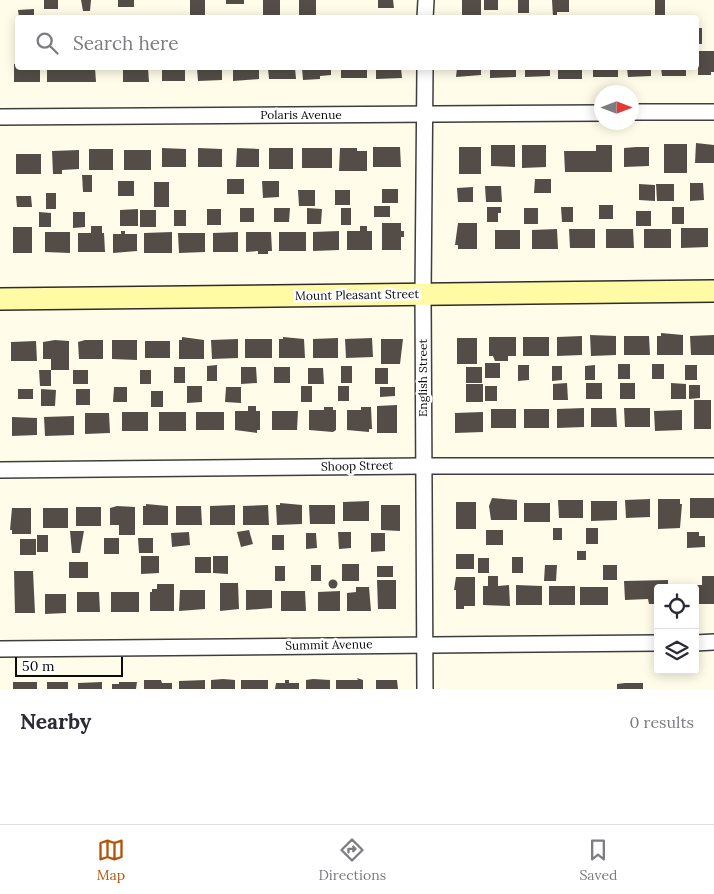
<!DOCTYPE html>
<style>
body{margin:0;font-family:Lora,serif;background:#f2f2f3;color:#2b2b33}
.controls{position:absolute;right:15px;bottom:15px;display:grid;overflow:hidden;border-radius:5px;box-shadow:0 2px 12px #0003}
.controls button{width:45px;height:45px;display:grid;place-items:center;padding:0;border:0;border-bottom:1px solid #e1e1e2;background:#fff;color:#2b2b33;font:25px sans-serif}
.compass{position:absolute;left:594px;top:85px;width:45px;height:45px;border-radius:50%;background:#fff;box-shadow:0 2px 12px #0003;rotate:90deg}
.scale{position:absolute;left:15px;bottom:12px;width:108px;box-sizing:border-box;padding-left:5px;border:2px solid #0b0b0b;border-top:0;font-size:14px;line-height:18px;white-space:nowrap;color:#0b0b0b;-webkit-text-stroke:4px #fff;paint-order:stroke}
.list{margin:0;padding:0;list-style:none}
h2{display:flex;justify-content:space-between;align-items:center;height:65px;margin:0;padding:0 20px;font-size:21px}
h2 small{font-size:16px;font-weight:400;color:#7c7c81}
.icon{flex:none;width:28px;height:28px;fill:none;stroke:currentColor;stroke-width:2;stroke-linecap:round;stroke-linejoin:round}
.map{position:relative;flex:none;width:714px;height:689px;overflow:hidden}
.search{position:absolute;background:#fff;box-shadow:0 2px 12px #0003;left:15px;right:15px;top:15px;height:55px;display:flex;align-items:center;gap:12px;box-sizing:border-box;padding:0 18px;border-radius:5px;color:#7c7c81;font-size:19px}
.sheet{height:135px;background:#fff}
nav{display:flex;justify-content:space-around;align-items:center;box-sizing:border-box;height:70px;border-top:1px solid #e1e1e2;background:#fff;font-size:14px;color:#7c7c81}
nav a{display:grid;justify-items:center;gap:2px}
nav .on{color:#b45309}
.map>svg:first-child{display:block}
.building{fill:#544d47}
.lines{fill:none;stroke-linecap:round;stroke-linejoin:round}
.street-casing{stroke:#3e3e3e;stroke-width:18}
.secondary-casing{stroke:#2d2d2d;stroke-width:24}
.street{stroke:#fff;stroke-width:15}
.secondary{stroke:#fffaa4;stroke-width:21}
.labels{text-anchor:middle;stroke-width:5;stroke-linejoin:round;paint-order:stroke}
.street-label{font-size:12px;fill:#0b0b0b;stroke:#fff}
</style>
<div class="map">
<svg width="714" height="689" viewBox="0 0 714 689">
<rect width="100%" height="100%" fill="#fffce9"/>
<g class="building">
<rect x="44" y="0" width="14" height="9"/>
<polygon points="81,0 91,0 90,11 83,11"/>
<rect x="118" y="0" width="16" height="7"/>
<polygon points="190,0 205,0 205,16 190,17"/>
<rect x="226" y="0" width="18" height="4"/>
<rect x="263" y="0" width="17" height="15"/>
<polygon points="299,0 316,0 316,16 299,17"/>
<polygon points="378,0 393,0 394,8 378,8"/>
<rect x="462" y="0" width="19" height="15"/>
<rect x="484" y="0" width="14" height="10"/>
<rect x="518" y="0" width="11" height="13"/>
<polygon points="552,0 569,0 569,12 557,12 557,17 553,17"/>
<rect x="655" y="0" width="10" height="15"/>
<polygon points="34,9 34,18 19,18 18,10"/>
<rect x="696" y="28" width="6" height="16"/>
<polygon points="698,51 714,51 714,72 711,72 711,75 698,75"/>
<polygon points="14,64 18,64 18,68 40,68 40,82 14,82"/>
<polygon points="47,68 95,68 96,82 47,82"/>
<polygon points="123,68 148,68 149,82 123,82"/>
<rect x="162" y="68" width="23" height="13"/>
<polygon points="197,68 222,68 222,80 198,81"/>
<polygon points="233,68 259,68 259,79 233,81"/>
<polygon points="268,68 295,68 296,79 269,79"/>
<polygon points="302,68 331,68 331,75 320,76 320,79 303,80"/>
<rect x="341" y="68" width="26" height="10"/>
<polygon points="376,68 401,68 402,78 376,79"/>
<polygon points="457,68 481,68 481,75 456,77"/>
<polygon points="490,68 516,68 516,77 490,78"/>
<polygon points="525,68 550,68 550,76 525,77"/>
<rect x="558" y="68" width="24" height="11"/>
<rect x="593" y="68" width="25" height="9"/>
<polygon points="627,68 651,68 651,76 628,77"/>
<polygon points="661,68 686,68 686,76 662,76"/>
<polygon points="696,143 714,145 714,163 695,163"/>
<rect x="664" y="144" width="23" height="29"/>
<polygon points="491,145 515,145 515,167 491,166"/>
<polygon points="522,145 546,145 546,167 522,168"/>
<polygon points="596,145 612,145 612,172 565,172 564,151 596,151"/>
<polygon points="373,147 400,147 401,167 373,167"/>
<rect x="459" y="147" width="22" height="27"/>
<polygon points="636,147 649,147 649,166 624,167 624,148"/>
<polygon points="162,148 186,149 186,167 162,167"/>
<polygon points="198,148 222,149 222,167 198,167"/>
<polygon points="237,148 259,149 259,167 236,167"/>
<rect x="269" y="148" width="24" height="21"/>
<rect x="302" y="148" width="30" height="20"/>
<polygon points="340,148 357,148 357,151 367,151 367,171 339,171"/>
<rect x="89" y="149" width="24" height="21"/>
<polygon points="79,150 79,169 62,170 62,174 53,174 52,151"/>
<rect x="124" y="150" width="27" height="20"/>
<rect x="16" y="154" width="25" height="20"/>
<polygon points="82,175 92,175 92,192 83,192"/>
<rect x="227" y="179" width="17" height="15"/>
<polygon points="535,179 551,179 551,193 534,193"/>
<rect x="118" y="181" width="16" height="15"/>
<polygon points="262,181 279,181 279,197 263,198"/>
<rect x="154" y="182" width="15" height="25"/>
<polygon points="690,183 703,183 704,200 690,201"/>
<polygon points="639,184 655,185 655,201 639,200"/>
<polygon points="656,184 674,184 674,201 657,201"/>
<polygon points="485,186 501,186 502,202 486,202"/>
<polygon points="473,187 473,202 458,202 457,188"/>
<rect x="382" y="189" width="16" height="14"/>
<polygon points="298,190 315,190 315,206 299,206"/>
<rect x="335" y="190" width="15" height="15"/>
<rect x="46" y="193" width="10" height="16"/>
<polygon points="16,196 31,196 32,207 17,207"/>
<rect x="599" y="205" width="14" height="14"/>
<rect x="374" y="206" width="16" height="11"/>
<polygon points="487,207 501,207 501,213 498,213 498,222 487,222"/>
<polygon points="561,207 573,207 573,222 562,222"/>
<rect x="672" y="207" width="12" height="17"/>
<rect x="240" y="208" width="14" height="14"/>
<polygon points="274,208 290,208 289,222 274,222"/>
<polygon points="307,208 322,209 321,224 307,224"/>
<rect x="341" y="208" width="10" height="17"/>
<rect x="524" y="208" width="14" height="16"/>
<polygon points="138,209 138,226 120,226 120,210"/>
<rect x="207" y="209" width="14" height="16"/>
<rect x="140" y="210" width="16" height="17"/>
<rect x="174" y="210" width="12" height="16"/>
<rect x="636" y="211" width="15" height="15"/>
<polygon points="39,212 51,213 51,227 39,227"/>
<polygon points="73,212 85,212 85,227 73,228"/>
<polygon points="382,223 401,223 401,231 404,231 404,237 401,237 401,250 382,250"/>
<polygon points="458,223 477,223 477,249 458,249 458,245 455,245"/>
<polygon points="91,226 102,226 102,233 104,233 105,252 78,252 78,233 91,233"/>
<polygon points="360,226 367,226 367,231 372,231 372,250 347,250 347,231 360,231"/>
<rect x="13" y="227" width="19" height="26"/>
<polygon points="681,228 708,228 708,247 681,248"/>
<polygon points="557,229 558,249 532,249 532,230"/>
<polygon points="569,229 595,229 595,248 570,248"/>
<polygon points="606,229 633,229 634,248 606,248"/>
<rect x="644" y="229" width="27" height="19"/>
<rect x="495" y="230" width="25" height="19"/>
<polygon points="121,231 125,231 125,234 137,234 137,251 113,253 113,234 121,234"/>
<polygon points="339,231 339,250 313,251 313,232"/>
<polygon points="45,232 70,232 70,253 45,252"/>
<polygon points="172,232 172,253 144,253 144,233"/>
<polygon points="238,232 238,252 213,252 213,233"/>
<polygon points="246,232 271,232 272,251 268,251 268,254 258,254 258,251 246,252"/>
<rect x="279" y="232" width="27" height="19"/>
<polygon points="178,233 205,233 205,252 179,253"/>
<polygon points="661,333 683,335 683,355 657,355 657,336 661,336"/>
<polygon points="590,335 616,336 616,355 591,356"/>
<polygon points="714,335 714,355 691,355 690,336"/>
<polygon points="582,336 582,355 557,356 557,337"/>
<polygon points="624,336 649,336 650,355 624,355"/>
<polygon points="182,337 204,340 204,359 179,359 179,340 182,340"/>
<polygon points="283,337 304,339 305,358 279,358 279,339 283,339"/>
<polygon points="489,337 516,337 516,356 508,356 508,361 495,361 493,356 489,356"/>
<rect x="523" y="337" width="26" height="19"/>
<polygon points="338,338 338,358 313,358 313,339"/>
<polygon points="372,338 373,357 346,358 345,339"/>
<rect x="457" y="338" width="20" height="26"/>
<polygon points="238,339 238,358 212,359 211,340"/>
<rect x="245" y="339" width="27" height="19"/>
<polygon points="381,339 403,339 400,364 381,364"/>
<polygon points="55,340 69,341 69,370 51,370 51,359 43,359 43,342"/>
<polygon points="85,340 103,340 103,359 79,359 78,342"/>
<polygon points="112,340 137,340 137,360 112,359"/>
<polygon points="36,341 37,361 11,361 11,342"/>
<rect x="145" y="341" width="25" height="17"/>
<rect x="485" y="363" width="15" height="15"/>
<rect x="618" y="364" width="12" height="15"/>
<rect x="652" y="364" width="12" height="15"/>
<polygon points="217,365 217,381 207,381 207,366"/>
<polygon points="518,365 529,365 529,380 518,381"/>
<polygon points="595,365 595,380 585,380 585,366"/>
<rect x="685" y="365" width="12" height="15"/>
<rect x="341" y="366" width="11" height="17"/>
<polygon points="552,366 562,366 562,380 552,381"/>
<rect x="174" y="367" width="11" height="16"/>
<polygon points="241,367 256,367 257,383 241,384"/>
<rect x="274" y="367" width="16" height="16"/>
<rect x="466" y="367" width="16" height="16"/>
<polygon points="308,368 323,368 324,384 308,384"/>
<rect x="375" y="368" width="13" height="16"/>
<polygon points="39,370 51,370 51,386 40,386"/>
<rect x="73" y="370" width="15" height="14"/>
<rect x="140" y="370" width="11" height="14"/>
<polygon points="567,383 568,400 553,400 553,384"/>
<rect x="586" y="383" width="16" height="16"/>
<rect x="620" y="383" width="15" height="16"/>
<polygon points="671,383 686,384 686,399 671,399"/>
<rect x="466" y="384" width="17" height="18"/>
<polygon points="689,385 700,385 700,398 689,399"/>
<polygon points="187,386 202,386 202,402 187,403"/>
<rect x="301" y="386" width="11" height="16"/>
<rect x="338" y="386" width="11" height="15"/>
<rect x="485" y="386" width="12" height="15"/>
<polygon points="114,387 127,387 127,402 113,402"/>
<polygon points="226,387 241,387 241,403 225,402"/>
<polygon points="380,387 395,387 395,396 380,397"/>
<rect x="18" y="389" width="15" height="10"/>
<polygon points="41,389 56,390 55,406 41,406"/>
<rect x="76" y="389" width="14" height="16"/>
<rect x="151" y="391" width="12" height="16"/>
<rect x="694" y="400" width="17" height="29"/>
<polygon points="397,405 397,433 377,433 377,406"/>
<polygon points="248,406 256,406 256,411 260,411 260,430 257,430 257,433 235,430 235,411 248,411"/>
<polygon points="324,407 333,407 333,410 336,410 336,430 333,432 309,430 309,410 324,410"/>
<polygon points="361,407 371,407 372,429 369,429 369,432 347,430 347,410 361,410"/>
<polygon points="584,408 584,427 557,428 557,409"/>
<polygon points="591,408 616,408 617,427 591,427"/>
<polygon points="624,408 650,408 650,427 625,427"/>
<rect x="491" y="409" width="25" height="19"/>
<rect x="524" y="409" width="25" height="19"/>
<polygon points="682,410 682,430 655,431 654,411"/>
<polygon points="272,411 298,411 297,430 272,430"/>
<rect x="122" y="412" width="26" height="19"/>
<rect x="159" y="412" width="27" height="19"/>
<rect x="196" y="412" width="28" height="18"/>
<polygon points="483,412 483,432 455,433 455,413"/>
<polygon points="85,413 109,413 110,433 85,434"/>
<polygon points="74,416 74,435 45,436 44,417"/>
<polygon points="12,417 37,418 37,435 12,436"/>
<polygon points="492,498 517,500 517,520 491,520 489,506"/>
<rect x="690" y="498" width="24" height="20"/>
<polygon points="650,499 650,517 626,518 625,500"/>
<polygon points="658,499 680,499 680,504 682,504 680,528 658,529"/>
<polygon points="558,500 583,500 583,518 559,518"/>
<polygon points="369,501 369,521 343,521 343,502"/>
<polygon points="591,501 617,501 617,520 591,521"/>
<rect x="456" y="502" width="20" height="27"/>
<polygon points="280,503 302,505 302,524 277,525 276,505 280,505"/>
<rect x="524" y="503" width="26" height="19"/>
<polygon points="146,504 168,506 168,525 143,525 143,506 146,506"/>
<polygon points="235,505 235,525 210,525 210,506"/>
<polygon points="268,505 269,525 243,525 243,506"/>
<polygon points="309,505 335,505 335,524 310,524"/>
<polygon points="381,505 400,505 400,531 381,530"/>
<polygon points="117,506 135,507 135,535 119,535 119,525 110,525 110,508"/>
<polygon points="176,506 201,506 202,525 176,525"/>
<rect x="76" y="507" width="25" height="19"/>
<polygon points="12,508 31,508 31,534 12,534 12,530 10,530"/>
<rect x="43" y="508" width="25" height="20"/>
<rect x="553" y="528" width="9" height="12"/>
<rect x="586" y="528" width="12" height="16"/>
<polygon points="249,530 253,544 241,547 237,532"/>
<rect x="486" y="530" width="17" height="15"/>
<polygon points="70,531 84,531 80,553 72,553"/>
<polygon points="189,532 190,545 172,547 171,533"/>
<polygon points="338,532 351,532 351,548 339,549"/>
<polygon points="687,532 699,532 699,536 705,536 705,547 687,548"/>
<polygon points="306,533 316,533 317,548 306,549"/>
<polygon points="371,533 385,533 385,551 371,552"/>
<rect x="37" y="535" width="11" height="17"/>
<rect x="272" y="535" width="12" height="15"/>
<rect x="104" y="538" width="15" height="16"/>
<polygon points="138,538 153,538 153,553 139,553"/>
<rect x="20" y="539" width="16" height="16"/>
<rect x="577" y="551" width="9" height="9"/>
<rect x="456" y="554" width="18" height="15"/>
<polygon points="141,556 159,556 159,573 141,574"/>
<polygon points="213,556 228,556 228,574 213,573"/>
<rect x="195" y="557" width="16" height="16"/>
<rect x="512" y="557" width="11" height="16"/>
<rect x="478" y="558" width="11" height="15"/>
<rect x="69" y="562" width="19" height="16"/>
<rect x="342" y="564" width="17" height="17"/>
<rect x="311" y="565" width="10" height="16"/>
<polygon points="545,565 557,565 556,581 544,581"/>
<rect x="603" y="565" width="14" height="15"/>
<rect x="275" y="566" width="10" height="15"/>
<rect x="377" y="566" width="16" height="11"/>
<polygon points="14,571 33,571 35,613 15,613"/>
<polygon points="488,576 498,576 498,586 509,585 510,606 483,605 483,586 488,586"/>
<polygon points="702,576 714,576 714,604 695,604 695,588 681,588 681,585 702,585"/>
<polygon points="456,577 475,577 475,606 464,606 464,609 456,609 456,590 454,590"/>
<circle cx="333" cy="584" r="4.5"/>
<polygon points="377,580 396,580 396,609 378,609"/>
<polygon points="668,580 668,588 658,588 658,604 649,604 648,599 625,600 624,581"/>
<polygon points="220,583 238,583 239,609 220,611"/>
<polygon points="157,584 174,584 174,611 150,611 150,592 152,592 152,589 157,589"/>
<polygon points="516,585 542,586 542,605 516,605"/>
<rect x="549" y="586" width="26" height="19"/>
<polygon points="356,587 369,587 371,611 347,611 347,593 356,592"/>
<rect x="580" y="587" width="28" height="18"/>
<polygon points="180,590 205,590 205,609 179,611"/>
<polygon points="246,590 272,590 272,608 246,610"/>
<polygon points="281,591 305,591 306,611 281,611"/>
<polygon points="340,591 340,611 318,611 318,592"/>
<polygon points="77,592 99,592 100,612 77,612"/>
<rect x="111" y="592" width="28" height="20"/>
<polygon points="45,594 66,594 66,613 45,614"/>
<polygon points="357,678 363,680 363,689 336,689 336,680 358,680"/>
<polygon points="223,679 235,680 235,689 211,689 211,680"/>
<polygon points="313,679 330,680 330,689 306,689 306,680"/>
<polygon points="144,680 161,680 162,683 172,683 172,689 144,689"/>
<polygon points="205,680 205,689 179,689 179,681"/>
<rect x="241" y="680" width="27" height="9"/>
<polygon points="285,680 289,680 289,683 299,683 299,689 275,689 276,683 285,683"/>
<polygon points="376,680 397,680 398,689 376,689"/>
<rect x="13" y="682" width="24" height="7"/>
<rect x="47" y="682" width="21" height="7"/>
<polygon points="102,682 102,689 78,689 78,683"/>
<polygon points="119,682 137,682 136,689 112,689 112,684 119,684"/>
<polygon points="625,683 643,683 643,689 617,689 617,684"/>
</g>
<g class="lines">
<g class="street-casing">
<g id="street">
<polyline points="425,18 426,0"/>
<polyline points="632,112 714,112"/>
<polyline points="0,117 602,113"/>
<polyline points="0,470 423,466 714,466"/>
<polyline points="695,643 714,642"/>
<polyline points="0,649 658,643"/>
<polyline points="425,689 423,295 425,68"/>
</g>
</g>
<g class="secondary-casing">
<polyline id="secondary" points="0,299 714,291"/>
</g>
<use href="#street" class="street"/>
<use href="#secondary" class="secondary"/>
</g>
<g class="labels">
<g class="street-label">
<text x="301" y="119">Polaris Avenue</text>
<text transform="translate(357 295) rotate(-1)" y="4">Mount Pleasant Street</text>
<text transform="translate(423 378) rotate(-90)" y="4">English Street</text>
<text transform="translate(357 466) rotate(-1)" y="4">Shoop Street</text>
<text transform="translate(329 645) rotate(-1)" y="4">Summit Avenue</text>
</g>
</g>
</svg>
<div class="controls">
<button><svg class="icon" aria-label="locate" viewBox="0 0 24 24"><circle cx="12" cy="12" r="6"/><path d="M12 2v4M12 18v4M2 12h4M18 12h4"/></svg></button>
<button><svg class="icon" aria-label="layers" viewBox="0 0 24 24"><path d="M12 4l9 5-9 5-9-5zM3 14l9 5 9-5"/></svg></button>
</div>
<svg class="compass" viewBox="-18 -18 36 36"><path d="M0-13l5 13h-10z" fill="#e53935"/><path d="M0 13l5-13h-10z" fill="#7c7c81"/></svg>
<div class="scale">50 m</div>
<div class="search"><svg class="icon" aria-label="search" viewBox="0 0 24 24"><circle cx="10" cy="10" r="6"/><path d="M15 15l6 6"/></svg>Search here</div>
</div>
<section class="sheet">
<h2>Nearby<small>0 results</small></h2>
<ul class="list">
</ul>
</section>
<nav>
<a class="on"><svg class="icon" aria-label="map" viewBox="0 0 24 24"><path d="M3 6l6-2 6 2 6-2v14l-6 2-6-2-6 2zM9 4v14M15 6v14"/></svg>Map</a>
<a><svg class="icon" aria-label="directions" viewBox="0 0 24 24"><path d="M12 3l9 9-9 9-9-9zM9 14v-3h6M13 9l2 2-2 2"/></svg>Directions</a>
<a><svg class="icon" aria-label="saved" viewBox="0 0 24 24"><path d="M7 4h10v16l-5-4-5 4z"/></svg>Saved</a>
</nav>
